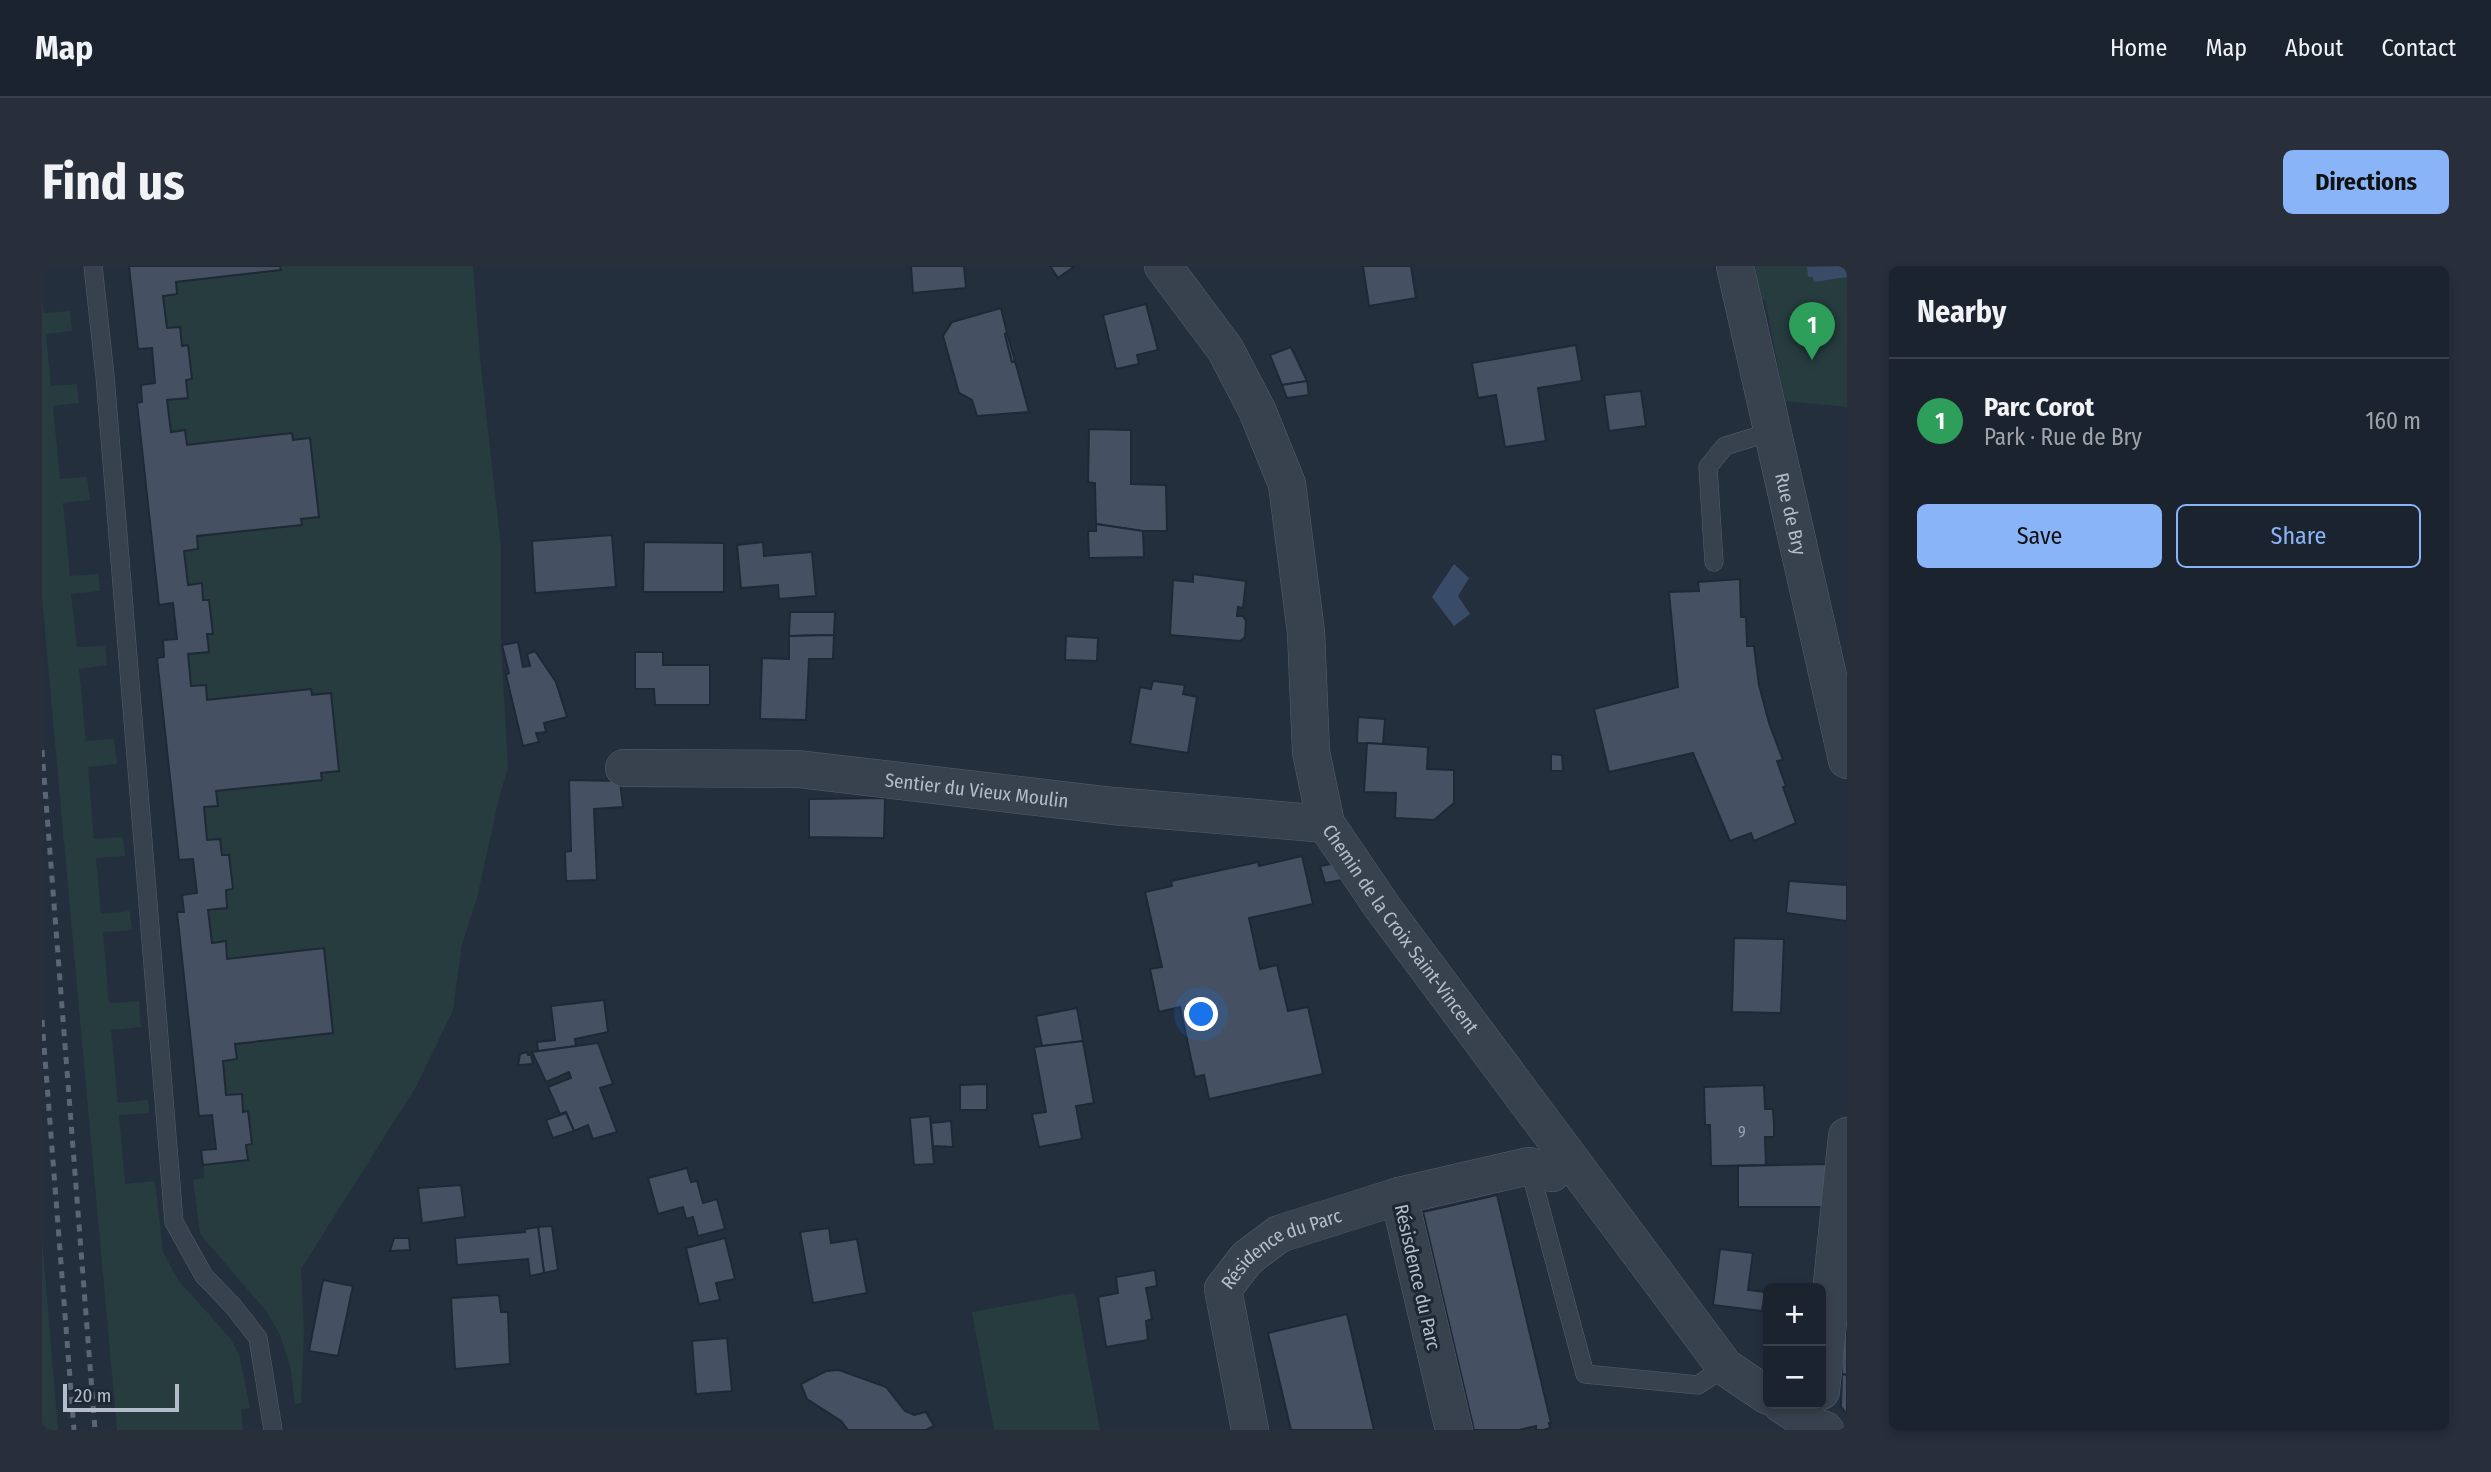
<!DOCTYPE html>
<meta charset="utf-8">
<style>
body{margin:0;font-family:"Fira Sans Condensed",sans-serif;background:#282f3a;color:#f1f3f6}
.controls{position:absolute;right:21px;bottom:21px;display:grid;overflow:hidden;border-radius:10px;box-shadow:0 4px 10px #0003}
.controls button{width:63px;height:63px;display:grid;place-items:center;padding:0;border:0;border-bottom:2px solid #39404a;background:#1b232e;color:#f1f3f6;font:35px sans-serif}
.scale{position:absolute;left:21px;bottom:18px;width:116px;box-sizing:border-box;padding-left:7px;border:4px solid #b4bcc9;border-top:0;font-size:19px;line-height:24px;white-space:nowrap;color:#b4bcc9;-webkit-text-stroke:5px #1d2633;paint-order:stroke}
.you{position:absolute;left:1160px;top:749px;width:24px;height:24px;margin:-18px;border:5px solid #fff;border-radius:50%;background:#1a73e8;box-shadow:0 0 0 10px #1a73e833}
.badge{display:grid;place-items:center;width:46px;height:46px;border-radius:50%;background:#8ab4f8;color:#fff;font-size:23px;font-weight:700}
.pin{position:absolute;translate:-50% -58px;filter:drop-shadow(0 2px 4px #0008)}
.pin::after{content:'';position:absolute;top:37px;width:24px;height:21px;background:inherit;clip-path:polygon(0 0,100% 0,50% 100%)}
.list{margin:0;padding:0;list-style:none}
h2{display:flex;justify-content:space-between;align-items:center;height:91px;margin:0;padding:0 28px;font-size:30px}
h2 small{font-size:23px;font-weight:400;color:#a0a4aa}
.list li{display:grid;grid-template-columns:46px 1fr auto;gap:21px;align-items:center;box-sizing:border-box;height:126px;padding:0 28px;border-top:2px solid #39404a}
.list b{display:block;font-size:26px;white-space:nowrap}
.list p{margin:0;font-size:23px;white-space:nowrap;color:#a0a4aa}
.list em{font-size:23px;font-style:normal;color:#a0a4aa}
.actions{display:flex;gap:14px;padding:21px 28px}
.actions a{flex:1;padding:16px 0;border:2px solid #8ab4f8;border-radius:10px;text-align:center;font-size:24px;color:#8ab4f8}
.actions .main{background:#8ab4f8;color:#111}
.map{position:relative;flex:none;width:1805px;height:1164px;overflow:hidden;border-radius:10px}
header{display:flex;align-items:center;gap:42px;box-sizing:border-box;height:98px;padding:0 35px;background:#1b232e;border-bottom:2px solid #39404a}
header strong{font-size:33px}
nav{display:flex;gap:38px;margin-inline-start:auto;font-size:24px}
.intro{display:flex;align-items:center;justify-content:space-between;box-sizing:border-box;height:168px;padding:0 42px}
h1{margin:0;font-size:49px}
.button{padding:18px 32px;border-radius:10px;background:#8ab4f8;color:#111;font-size:24px;font-weight:700}
main{display:flex;gap:42px;padding:0 42px}
aside{flex:1;background:#1b232e;border-radius:10px;box-shadow:0 4px 10px #0003}
.map>svg:first-child{display:block}
.green{fill:#263c3f}
.water{fill:#394c67}
.building{fill:#455162;stroke:#1f2835;stroke-width:2}
.lines{fill:none;stroke-linecap:round;stroke-linejoin:round}
.lane-casing{stroke:#565f6c;stroke-width:19}
.street-casing{stroke:#565f6c;stroke-width:38}
.lane{stroke:#38414e;stroke-width:18}
.street{stroke:#38414e;stroke-width:37}
.rail{stroke:#5a6575;stroke-width:5;stroke-dasharray:7 7;stroke-linecap:butt}
.labels{text-anchor:middle;stroke-width:6;stroke-linejoin:round;paint-order:stroke}
.number-label{font-size:16px;fill:#98a1af}
.street-label{font-size:19px;fill:#b4bcc9;stroke:#1d2633}
</style>
<header>
<strong>Map</strong>
<nav><a>Home</a><a>Map</a><a>About</a><a>Contact</a></nav>
</header>
<div class="intro"><h1>Find us</h1><a class="button">Directions</a></div>
<main>
<div class="map">
<svg width="1805" height="1164" viewBox="0 0 1805 1164">
<rect width="100%" height="100%" fill="#242f3e"/>
<g class="green">
<polygon points="238,0 431,0 438,92 459,281 459,379 466,501 457,532 435,632 420,678 411,744 375,819 259,1003 262,1066 259,1137 253,1138 248,1099 238,1069 225,1046 158,968 151,914 162,912 161,899 206,894 204,879 210,877 207,846 201,846 199,828 184,829 181,795 195,793 193,778 291,767 282,683 185,693 183,675 170,677 166,644 185,641 184,624 191,622 187,589 180,589 178,573 165,574 162,541 176,540 174,525 280,513 279,507 297,505 289,427 270,429 269,423 165,434 164,419 149,420 146,388 167,386 165,368 171,367 167,334 161,334 159,317 146,319 142,285 156,283 155,270 260,258 259,253 277,251 268,173 251,174 249,167 145,179 143,164 129,166 125,134 144,114 150,113 146,79 140,80 125,62 121,30 135,28 134,16 238,5"/>
<polygon points="1713,0 1805,0 1805,141 1743,135 1723,34 1720,33"/>
<polygon points="0,31 2,47 28,45 30,65 4,68 9,120 35,118 37,137 11,140 18,213 45,211 48,234 21,237 28,310 56,308 58,325 29,328 35,381 63,380 65,399 37,403 44,475 72,473 75,498 46,501 52,573 81,571 83,590 54,592 59,648 88,645 90,664 61,666 67,737 97,735 99,761 69,764 76,837 106,834 107,847 77,849 83,918 113,915 121,986 136,1014 188,1072 197,1088 208,1142 199,1143 201,1164 75,1164 0,332"/>
<polygon points="0,972 16,1164 0,1164"/>
<polygon points="1033,1027 1058,1164 952,1164 930,1046"/>
</g>
<g class="water">
<polygon points="1805,0 1805,11 1772,16 1771,11 1766,11 1765,1"/>
<polygon points="1412,298 1427,312 1416,330 1428,348 1412,360 1390,331"/>
</g>
<g class="building">
<polygon points="87,0 238,0 239,4 134,16 135,28 121,30 125,62 138,61 140,80 146,79 150,113 144,114 146,132 125,134 129,166 143,164 145,179 250,167 251,174 268,172 277,251 259,253 260,259 155,270 156,283 142,285 146,319 160,317 161,334 167,334 171,368 165,368 167,386 146,388 149,420 164,419 165,434 269,423 270,429 289,427 297,505 279,507 280,514 174,525 176,540 162,541 165,574 178,573 180,589 187,589 191,623 184,624 185,642 166,644 170,677 184,675 185,693 282,682 291,767 193,778 195,793 181,795 184,829 200,828 201,846 206,845 210,878 204,879 206,894 161,899 159,884 174,883 170,849 157,850 135,646 142,646 140,629 155,627 151,593 137,594 115,392 122,391 121,374 135,373 131,337 117,339 95,137 100,136 99,119 113,117 110,82 96,83"/>
<polygon points="869,0 922,0 924,22 871,27"/>
<polygon points="1008,0 1033,0 1016,12"/>
<polygon points="1321,0 1369,0 1374,32 1327,40"/>
<polygon points="1104,38 1116,84 1095,89 1097,98 1074,103 1061,49"/>
<polygon points="959,42 965,67 963,68 970,96 973,95 987,146 935,150 930,134 917,127 901,70 910,56"/>
<polygon points="965,67 973,95 970,96 963,68"/>
<polygon points="1534,79 1540,115 1496,122 1504,175 1463,181 1454,129 1436,132 1430,97"/>
<polygon points="1249,81 1265,115 1240,119 1228,89"/>
<polygon points="1265,115 1267,129 1245,132 1240,119"/>
<polygon points="1599,125 1604,160 1567,165 1562,129"/>
<polygon points="1047,163 1089,164 1089,218 1124,219 1125,265 1101,265 1054,258 1053,217 1046,216"/>
<polygon points="1054,258 1101,265 1102,291 1047,292 1046,265 1054,265"/>
<polygon points="570,269 574,321 493,327 490,275"/>
<polygon points="602,276 682,277 682,326 601,326"/>
<polygon points="721,276 722,290 770,286 774,330 737,333 736,319 699,322 695,279"/>
<polygon points="1151,308 1204,315 1201,342 1196,341 1195,350 1201,350 1204,355 1203,371 1198,375 1128,369 1131,314 1151,316"/>
<polygon points="1698,313 1699,351 1704,351 1705,380 1712,380 1717,419 1727,457 1741,494 1735,495 1744,520 1741,521 1754,557 1712,575 1709,567 1688,575 1651,487 1567,506 1552,443 1636,421 1627,326 1657,325 1656,316"/>
<polygon points="748,346 793,346 792,369 747,370"/>
<polygon points="792,369 791,393 767,393 764,454 718,453 720,392 747,393 747,370"/>
<polygon points="1024,370 1056,372 1055,395 1023,394"/>
<polygon points="476,376 481,401 488,400 485,388 493,385 514,416 525,451 502,457 504,466 494,467 497,476 481,480 464,409 467,407 460,379"/>
<polygon points="593,386 621,386 621,399 668,399 668,439 613,439 612,423 593,423"/>
<polygon points="1111,415 1143,419 1141,428 1155,431 1146,487 1088,478 1098,421 1109,423"/>
<polygon points="1316,451 1343,453 1341,478 1315,477"/>
<polygon points="1325,477 1386,481 1385,503 1412,504 1412,537 1392,554 1353,552 1354,527 1322,526"/>
<polygon points="1509,488 1520,489 1521,505 1509,505"/>
<polygon points="527,514 578,515 581,541 552,543 555,614 524,615 523,586 529,585"/>
<polygon points="843,532 842,572 767,571 767,533"/>
<polygon points="1260,590 1271,638 1207,652 1218,703 1235,699 1246,745 1266,741 1281,808 1167,833 1162,809 1153,811 1138,741 1117,746 1108,703 1120,701 1103,626 1130,620 1129,615 1216,596 1217,600"/>
<polygon points="1290,598 1300,614 1283,617 1278,600"/>
<polygon points="1747,615 1805,619 1805,655 1744,647"/>
<polygon points="1692,672 1742,673 1739,747 1690,746"/>
<polygon points="562,734 566,766 533,773 534,780 496,785 495,776 513,774 509,740"/>
<polygon points="1035,742 1041,775 1000,780 994,750"/>
<polygon points="1041,775 1052,837 1034,840 1040,873 997,881 990,848 1004,846 992,781"/>
<polygon points="556,777 571,818 558,822 575,866 551,873 546,859 532,865 524,846 518,848 506,821 529,812 527,806 504,816 490,786"/>
<polygon points="485,786 486,789 489,789 491,798 476,799 478,788"/>
<polygon points="945,818 945,844 918,844 918,819"/>
<polygon points="1722,819 1723,843 1731,843 1732,858 1732,871 1723,871 1724,899 1669,900 1668,859 1663,859 1662,821"/>
<polygon points="524,847 532,865 511,872 504,854"/>
<polygon points="888,850 892,898 872,899 868,852"/>
<polygon points="909,855 911,881 891,880 889,857"/>
<polygon points="1786,898 1782,941 1696,941 1696,900"/>
<polygon points="645,902 649,916 655,915 661,937 675,933 683,963 656,970 651,951 644,953 641,941 616,948 606,912"/>
<polygon points="419,919 423,951 380,957 376,922"/>
<polygon points="1455,929 1509,1157 1507,1157 1508,1162 1502,1164 1494,1164 1494,1160 1477,1164 1432,1164 1381,946"/>
<polygon points="510,960 516,1004 502,1007 496,961"/>
<polygon points="496,961 502,1007 488,1010 486,993 415,999 413,972 483,966 483,963"/>
<polygon points="787,962 789,977 815,973 825,1027 771,1037 758,966"/>
<polygon points="352,972 367,972 368,984 348,985"/>
<polygon points="683,972 693,1013 674,1017 678,1034 657,1038 644,982"/>
<polygon points="1678,983 1711,987 1706,1024 1723,1026 1720,1045 1671,1039"/>
<polygon points="1113,1004 1115,1020 1104,1022 1110,1053 1104,1055 1106,1074 1064,1081 1056,1031 1076,1027 1074,1011"/>
<polygon points="281,1014 311,1020 296,1090 267,1085"/>
<polygon points="457,1029 459,1046 466,1046 468,1098 413,1103 409,1032"/>
<polygon points="1305,1048 1332,1164 1249,1164 1226,1067"/>
<polygon points="1801,1051 1805,1052 1805,1109 1800,1108"/>
<polygon points="685,1072 690,1125 654,1128 650,1075"/>
<polygon points="797,1104 844,1121 863,1145 872,1149 884,1146 892,1160 884,1164 806,1164 799,1155 765,1133 759,1118 784,1105"/>
<polygon points="1800,1108 1805,1109 1805,1148 1799,1141"/>
</g>
<g class="lines">
<g class="lane-casing">
<g id="lane">
<polyline points="51,0 63,110 132,956 162,1010 191,1040 216,1072 231,1164"/>
<polyline points="1672,296 1666,201 1683,180 1732,165"/>
<polyline points="1487,900 1543,1108 1656,1119 1683,1101"/>
</g>
</g>
<g class="street-casing">
<g id="street">
<path id="s1" d="M1121,0L1183,83L1215,144L1245,218L1264,366L1269,486L1284,558L1341,642L1683,1101L1726,1130"/>
<path id="s2" d="M1693,0L1805,494"/>
<path id="s3" d="M582,502L756,503L1071,540L1284,558"/>
<polyline points="1779,1125 1805,870"/>
<polyline points="1739,1138 1774,1161 1783,1164"/>
<path id="s4" d="M1208,1164L1181,1023L1205,992L1237,968L1357,930"/>
<polyline points="1412,1164 1357,930 1487,900 1510,907"/>
</g>
</g>
<use href="#lane" class="lane"/>
<use href="#street" class="street"/>
<g class="rail">
<polyline points="0,484 53,1164"/>
<polyline points="0,754 32,1164"/>
</g>
</g>
<g class="labels">
<g class="number-label">
<text x="1700" y="871">9</text>
</g>
<g class="street-label">
<text dy="7" stroke="none"><textPath href="#s2" startOffset="254">Rue de Bry</textPath></text>
<text dy="7" stroke="none"><textPath href="#s3" startOffset="354">Sentier du Vieux Moulin</textPath></text>
<text dy="7" stroke="none"><textPath href="#s1" startOffset="724">Chemin de la Croix Saint-Vincent</textPath></text>
<text dy="7" stroke="none"><textPath href="#s4" startOffset="217">Résidence du Parc</textPath></text>
<text transform="translate(1376 1011) rotate(77)" y="7">Résisdence du Parc</text>
</g>
</g>
</svg>
<div class="controls">
<button>+</button>
<button>−</button>
</div>
<div class="scale">20 m</div>
<div class="you"></div>
<div class="pin badge" style="left:1770px;top:94px;background:#2e9e5b">1</div>
</div>
<aside>
<h2>Nearby<small></small></h2>
<ul class="list">
<li><span class="badge" style="background:#2e9e5b">1</span><div><b>Parc Corot</b><p>Park · Rue de Bry</p></div><em>160 m</em></li>
</ul>
<div class="actions"><a class="main">Save</a><a>Share</a></div>
</aside>
</main>
